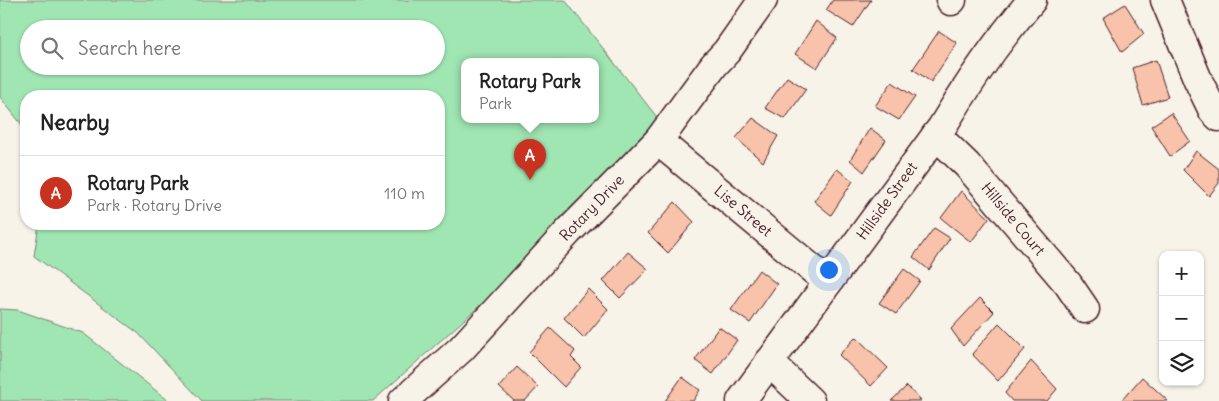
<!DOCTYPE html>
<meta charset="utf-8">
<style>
body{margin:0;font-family:Delius,sans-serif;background:#f6f6f6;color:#222}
.controls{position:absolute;right:15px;bottom:15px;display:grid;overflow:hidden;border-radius:10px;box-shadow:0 1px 4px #0004}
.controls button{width:45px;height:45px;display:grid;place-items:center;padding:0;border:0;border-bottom:1px solid #e0e0e0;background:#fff;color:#222;font:25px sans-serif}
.you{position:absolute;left:828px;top:269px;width:18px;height:18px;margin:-12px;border:4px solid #fff;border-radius:50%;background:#1a73e8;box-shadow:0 0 0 8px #1a73e833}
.badge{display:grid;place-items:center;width:32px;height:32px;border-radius:50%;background:#c8321e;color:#fff;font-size:16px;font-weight:700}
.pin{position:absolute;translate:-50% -41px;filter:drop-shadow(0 1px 2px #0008)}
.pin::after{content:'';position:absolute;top:26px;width:18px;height:15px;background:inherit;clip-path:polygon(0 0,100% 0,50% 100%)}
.popup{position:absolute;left:461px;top:58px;width:138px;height:65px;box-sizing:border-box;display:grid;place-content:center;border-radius:10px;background:#fff;filter:drop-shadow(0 1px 4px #0005);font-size:16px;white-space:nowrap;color:#767676}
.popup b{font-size:19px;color:#222}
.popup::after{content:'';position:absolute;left:50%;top:100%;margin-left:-10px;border:10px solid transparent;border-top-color:#fff}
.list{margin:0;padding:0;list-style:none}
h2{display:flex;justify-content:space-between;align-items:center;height:65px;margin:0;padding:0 20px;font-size:21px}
h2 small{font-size:16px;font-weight:400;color:#767676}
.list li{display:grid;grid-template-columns:32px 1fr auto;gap:15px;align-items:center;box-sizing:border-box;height:75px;padding:0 20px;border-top:1px solid #e0e0e0}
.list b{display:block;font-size:19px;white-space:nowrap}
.list p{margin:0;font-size:16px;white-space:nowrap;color:#767676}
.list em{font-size:16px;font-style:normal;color:#767676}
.icon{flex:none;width:28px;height:28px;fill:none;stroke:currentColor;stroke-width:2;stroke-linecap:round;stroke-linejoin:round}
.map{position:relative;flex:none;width:1219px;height:401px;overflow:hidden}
.search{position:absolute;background:#fff;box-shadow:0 1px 4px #0004;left:20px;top:20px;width:425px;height:55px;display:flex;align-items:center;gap:12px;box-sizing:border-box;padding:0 18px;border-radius:28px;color:#767676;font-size:19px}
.panel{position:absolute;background:#fff;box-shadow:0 1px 4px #0004;left:20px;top:90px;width:425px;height:140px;border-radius:20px}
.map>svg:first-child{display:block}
.green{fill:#a0e6b3;stroke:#75826f;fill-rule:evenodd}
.building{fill:#f8c3aa;stroke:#4a1f2b}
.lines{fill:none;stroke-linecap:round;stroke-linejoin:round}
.minor-casing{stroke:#4a1f2b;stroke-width:31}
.minor{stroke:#f7f3e8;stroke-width:28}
.labels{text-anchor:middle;stroke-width:4;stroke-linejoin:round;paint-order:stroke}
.street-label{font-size:15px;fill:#4a1f2b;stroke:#f7f3e8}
</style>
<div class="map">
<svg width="1219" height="401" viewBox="0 0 1219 401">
<rect width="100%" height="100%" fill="#f7f3e8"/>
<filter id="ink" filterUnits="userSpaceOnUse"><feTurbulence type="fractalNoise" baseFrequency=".02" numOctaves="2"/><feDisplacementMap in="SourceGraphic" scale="10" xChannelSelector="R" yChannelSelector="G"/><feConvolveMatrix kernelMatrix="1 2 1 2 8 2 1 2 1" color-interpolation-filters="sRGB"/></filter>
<g filter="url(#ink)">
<g class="green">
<path d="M0,0H565L671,135L373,401H202L138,333L34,256L39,224H439V96H26V130L0,97ZM29,29H436V66H29ZM465,61H595V119H465Z"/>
<polygon points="0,309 18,310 83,333 169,401 0,401"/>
</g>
<g class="building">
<polygon points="833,0 871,0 853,27 826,10"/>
<polygon points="1125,4 1144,34 1122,52 1103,18"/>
<polygon points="816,21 837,38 817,68 795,54"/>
<polygon points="939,31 957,43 931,82 913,69"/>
<polygon points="1156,60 1168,97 1143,105 1132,68"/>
<polygon points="787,77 806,89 785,119 765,108"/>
<polygon points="892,82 915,97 899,120 875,106"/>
<polygon points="1171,113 1190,141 1170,156 1151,126"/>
<polygon points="753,118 778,136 763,162 736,138"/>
<polygon points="870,128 886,140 864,172 850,160"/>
<polygon points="1196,151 1219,169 1219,183 1209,196 1183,170"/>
<polygon points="837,169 853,181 831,215 814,201"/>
<polygon points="961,191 989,218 971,242 941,218"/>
<polygon points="675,202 694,222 668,253 648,233"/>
<polygon points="934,228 950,238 929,270 913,257"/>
<polygon points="628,252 648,269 620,298 603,281"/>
<polygon points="904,269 920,281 896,314 879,303"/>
<polygon points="759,270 777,284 750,323 731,310"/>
<polygon points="588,289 608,309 584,338 564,318"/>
<polygon points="980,298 994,312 963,346 951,329"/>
<polygon points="999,323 1025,349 998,381 972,354"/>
<polygon points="719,327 737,340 713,374 695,360"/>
<polygon points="550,328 575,351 571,357 581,367 564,387 529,352"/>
<polygon points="856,337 888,368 871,386 839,355"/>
<polygon points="1031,361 1057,389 1047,401 1012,401 1005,393"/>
<polygon points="517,367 538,387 525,401 514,401 499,387"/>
<polygon points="682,377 700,390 693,401 665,401"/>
<polygon points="1142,377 1168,401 1121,401"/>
<polygon points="907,386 921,401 891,401"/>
</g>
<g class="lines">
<g class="minor-casing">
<g id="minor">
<polyline points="1165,0 1198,80 1213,111 1219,117"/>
<polyline points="951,1 952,0"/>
<polyline points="936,135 967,165 1068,284 1085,309"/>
<polyline points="658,141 828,282"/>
<polyline points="769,362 810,401"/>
<polyline points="403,401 461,349 568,232 658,141 714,65 727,51 763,0"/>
<path d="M741,401L942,127C969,82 998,40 1032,0"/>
</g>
</g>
<use href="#minor" class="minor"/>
</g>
</g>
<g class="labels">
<g class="street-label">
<text transform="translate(887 201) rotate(-54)" y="5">Hillside Street</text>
<text transform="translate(592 208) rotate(-46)" y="5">Rotary Drive</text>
<text transform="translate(743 211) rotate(40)" y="5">Lise Street</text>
<text transform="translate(1013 219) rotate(50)" y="5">Hillside Court</text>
</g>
</g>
</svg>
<div class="controls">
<button>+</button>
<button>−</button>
<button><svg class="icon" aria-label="layers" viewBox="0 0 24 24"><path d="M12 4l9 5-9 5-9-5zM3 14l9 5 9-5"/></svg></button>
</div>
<div class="you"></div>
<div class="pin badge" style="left:530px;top:180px">A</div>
<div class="popup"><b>Rotary Park</b>Park</div>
<div class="search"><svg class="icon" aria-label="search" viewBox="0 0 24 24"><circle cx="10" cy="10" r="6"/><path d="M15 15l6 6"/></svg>Search here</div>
<section class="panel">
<h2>Nearby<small></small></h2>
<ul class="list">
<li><span class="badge">A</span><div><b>Rotary Park</b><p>Park · Rotary Drive</p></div><em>110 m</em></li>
</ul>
</section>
</div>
